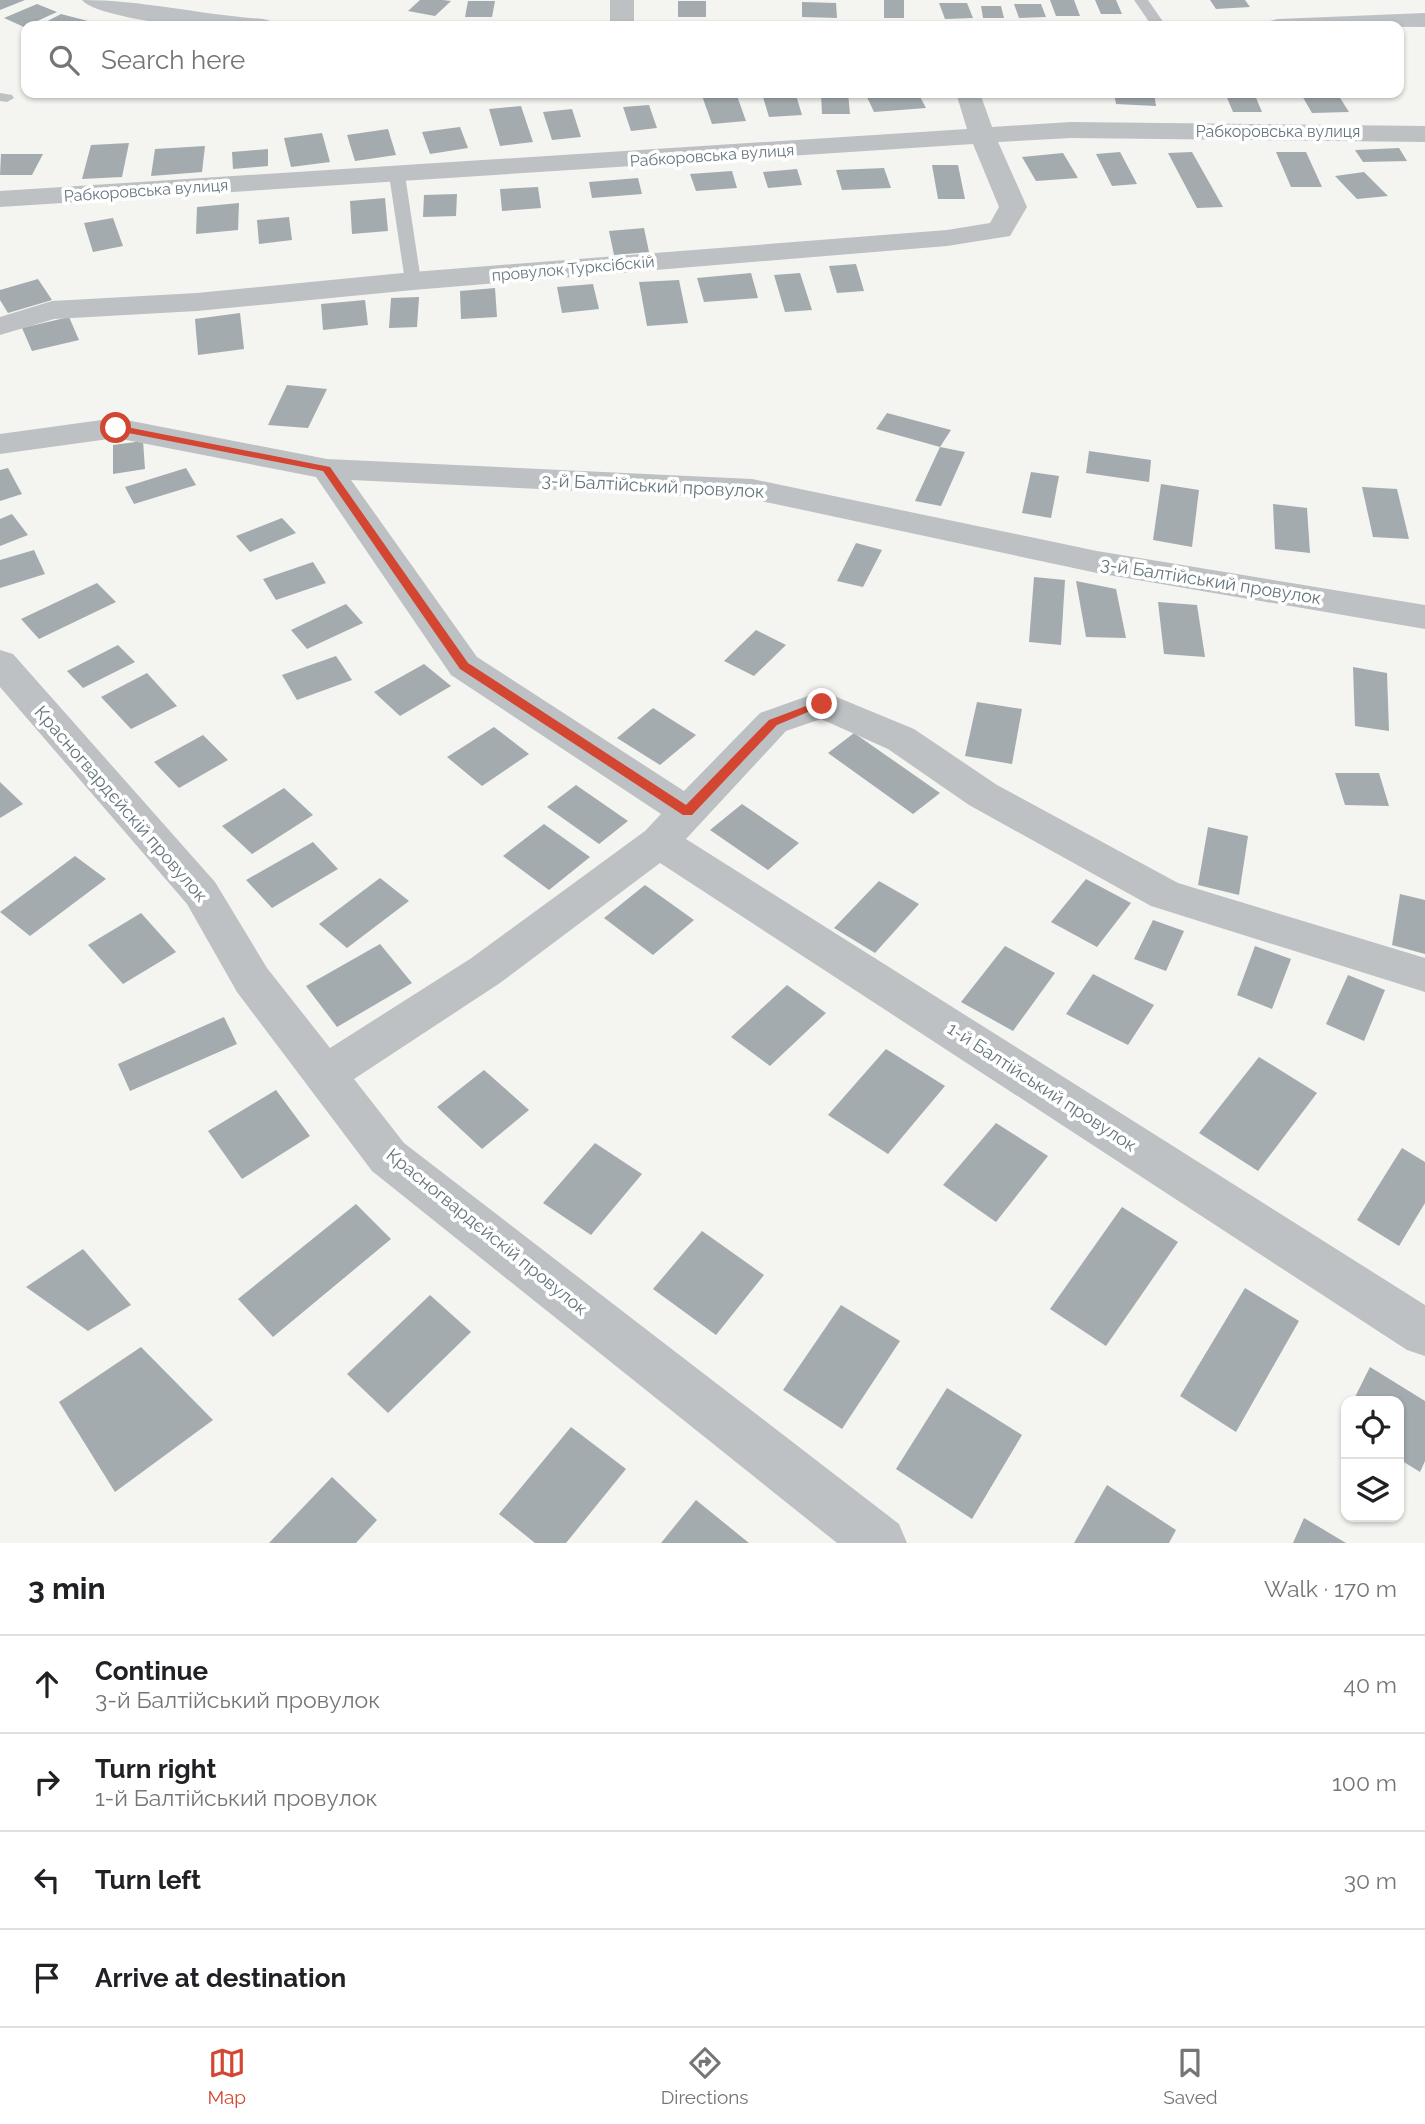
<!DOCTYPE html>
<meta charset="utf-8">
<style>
body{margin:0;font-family:Raleway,sans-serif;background:#f6f6f6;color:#202124}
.controls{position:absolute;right:21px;bottom:21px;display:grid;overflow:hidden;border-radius:14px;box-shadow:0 2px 5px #0004}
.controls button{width:63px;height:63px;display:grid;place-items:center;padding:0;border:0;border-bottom:2px solid #e0e0e0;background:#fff;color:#202124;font:35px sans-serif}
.stop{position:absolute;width:21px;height:21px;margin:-16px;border:5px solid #d34631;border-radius:50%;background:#fff}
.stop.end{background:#d34631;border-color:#fff;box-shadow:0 2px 7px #0008}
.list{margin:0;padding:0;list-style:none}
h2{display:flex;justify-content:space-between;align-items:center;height:91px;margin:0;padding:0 28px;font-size:30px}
h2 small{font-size:23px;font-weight:400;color:#757577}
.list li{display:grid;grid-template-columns:46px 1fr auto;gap:21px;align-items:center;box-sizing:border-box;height:98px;padding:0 28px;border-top:2px solid #e0e0e0}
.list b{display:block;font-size:26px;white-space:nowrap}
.list p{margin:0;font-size:23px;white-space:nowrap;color:#757577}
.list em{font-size:23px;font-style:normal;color:#757577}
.icon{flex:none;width:38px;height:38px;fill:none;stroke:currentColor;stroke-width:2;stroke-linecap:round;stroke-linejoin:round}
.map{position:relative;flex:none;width:1425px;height:1543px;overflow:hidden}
.search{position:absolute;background:#fff;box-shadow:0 2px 5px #0004;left:21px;right:21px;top:21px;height:77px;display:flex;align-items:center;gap:18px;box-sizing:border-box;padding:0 24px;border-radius:14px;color:#757577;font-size:26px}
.sheet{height:483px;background:#fff}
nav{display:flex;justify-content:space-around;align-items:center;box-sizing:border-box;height:98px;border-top:2px solid #e0e0e0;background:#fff;font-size:19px;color:#757577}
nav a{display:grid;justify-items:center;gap:4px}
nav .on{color:#d34631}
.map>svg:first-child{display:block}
.building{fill:#a3abaf}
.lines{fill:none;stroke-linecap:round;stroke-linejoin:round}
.lane{fill:#bdc1c4;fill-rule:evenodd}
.street{fill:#bdc1c4;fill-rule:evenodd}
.route{fill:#d34631}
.labels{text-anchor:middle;stroke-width:7;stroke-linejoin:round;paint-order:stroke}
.far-street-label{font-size:16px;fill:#66767f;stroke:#fff}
.street-label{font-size:18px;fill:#66767f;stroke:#fff}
</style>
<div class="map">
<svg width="1425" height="1543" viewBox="0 0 1425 1543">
<rect width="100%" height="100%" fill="#f4f4f1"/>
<g class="building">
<polygon points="0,0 25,0 0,10"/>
<polygon points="420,0 443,0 451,1 435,16 408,11"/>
<rect x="884" y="0" width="20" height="18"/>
<polygon points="1050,0 1074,0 1080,16 1056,16"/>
<polygon points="1095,0 1116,0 1122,14 1101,14"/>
<polygon points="1210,0 1245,0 1250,7 1216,9"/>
<polygon points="468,1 495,1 492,17 465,17"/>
<rect x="678" y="1" width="28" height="16"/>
<polygon points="802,2 836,3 837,18 802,17"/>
<polygon points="939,3 967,3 973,18 945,19"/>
<polygon points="37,4 57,12 24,27 4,18"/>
<polygon points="1014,4 1041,4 1046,17 1019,18"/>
<polygon points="981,6 1001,6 1004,18 983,18"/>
<polygon points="61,14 88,21 79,26 38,26"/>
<polygon points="701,93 736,93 746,121 712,124"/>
<polygon points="821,93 848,93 850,114 822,114"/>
<polygon points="918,93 926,108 874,112 867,97"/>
<polygon points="1114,93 1154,93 1156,106 1116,104"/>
<polygon points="1225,93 1254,93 1262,112 1233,112"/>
<polygon points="1337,93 1349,112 1312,113 1301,94"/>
<polygon points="796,95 802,115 769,117 763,97"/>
<polygon points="649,105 657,128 631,131 623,107"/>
<polygon points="521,106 533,142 500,146 489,109"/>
<polygon points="572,109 581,137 552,140 543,112"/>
<polygon points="460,127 468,148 430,154 422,132"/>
<polygon points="388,129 396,155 355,161 347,135"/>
<polygon points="322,133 330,162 291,167 284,138"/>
<polygon points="129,143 122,177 82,179 91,145"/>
<polygon points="205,146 202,172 151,176 155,149"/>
<polygon points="1399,148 1407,161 1363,162 1355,150"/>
<polygon points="268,149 268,166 233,169 232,152"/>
<polygon points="1120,152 1137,184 1112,186 1096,154"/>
<polygon points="1192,152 1223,207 1197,208 1168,153"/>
<polygon points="1276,152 1306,152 1322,187 1291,187"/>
<polygon points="1063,153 1078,178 1036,181 1022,157"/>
<polygon points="1,154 43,154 32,175 0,175"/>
<polygon points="932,165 958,165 965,199 938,199"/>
<polygon points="884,168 891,188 842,190 836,170"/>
<polygon points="797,169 802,185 768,188 763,172"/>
<polygon points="732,171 737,188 696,191 690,174"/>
<polygon points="1364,172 1388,196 1357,199 1335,176"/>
<polygon points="638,178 642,194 592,198 589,182"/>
<polygon points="538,187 541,208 502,211 500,189"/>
<polygon points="457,194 456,216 423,217 424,195"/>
<polygon points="385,198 388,231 352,234 350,201"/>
<polygon points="239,203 238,230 196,234 197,207"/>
<polygon points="289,217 292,240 259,244 257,220"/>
<polygon points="113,218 123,246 93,252 84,223"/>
<polygon points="644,228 649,252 614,255 609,231"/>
<polygon points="856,264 864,291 837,293 829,266"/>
<polygon points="751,273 758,298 704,302 697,278"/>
<polygon points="800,273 812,310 785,312 774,275"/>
<polygon points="38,279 52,300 8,313 0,300 0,290"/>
<polygon points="679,280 688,323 647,326 639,282"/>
<polygon points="593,284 599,309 562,313 557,287"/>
<polygon points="495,288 497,317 461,319 460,291"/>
<polygon points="419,297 417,327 389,328 391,298"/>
<polygon points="365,300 368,325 323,330 321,304"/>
<polygon points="240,313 244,349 198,355 195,319"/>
<polygon points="69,317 79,340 32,351 22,328"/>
<polygon points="287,385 327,389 308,428 268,425"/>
<polygon points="887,413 951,430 940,447 965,452 941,506 915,501 940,447 876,429"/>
<polygon points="143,441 145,469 113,474 113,445"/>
<polygon points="1089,451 1151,460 1149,482 1086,473"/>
<polygon points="8,468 22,494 0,501 0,470"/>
<polygon points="186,468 196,485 134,504 125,487"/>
<polygon points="1031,472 1059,476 1051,518 1022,513"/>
<polygon points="1161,484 1199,490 1192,547 1153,540"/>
<polygon points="1362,487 1397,489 1409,539 1373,537"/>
<polygon points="1273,504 1307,508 1310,553 1275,549"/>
<polygon points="12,514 28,535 0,546 0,519"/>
<polygon points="282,518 296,533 250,552 236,536"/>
<polygon points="856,543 882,550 863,587 837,581"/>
<polygon points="34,550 45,574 0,588 0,560"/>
<polygon points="313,562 326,583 276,600 263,579"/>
<polygon points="1034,577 1065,580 1061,645 1029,642"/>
<polygon points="1076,581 1116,589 1126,638 1086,637"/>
<polygon points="97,583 116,602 39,639 21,619"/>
<polygon points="1158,602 1197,605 1205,657 1164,654"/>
<polygon points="346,604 363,623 307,649 291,630"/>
<polygon points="756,630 786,645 754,676 724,661"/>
<polygon points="118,645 135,662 83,688 67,671"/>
<polygon points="336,656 352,680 297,700 282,675"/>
<polygon points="424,664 451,686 400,716 374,692"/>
<polygon points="1353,667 1387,673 1389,731 1355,726"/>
<polygon points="147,673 177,706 131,729 101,697"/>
<polygon points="977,702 1022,709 1012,764 965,756"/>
<polygon points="653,708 696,735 660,765 617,738"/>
<polygon points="494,727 529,754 482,786 447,757"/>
<polygon points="854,733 940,793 913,814 828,753"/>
<polygon points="203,735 228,760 179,788 154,762"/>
<polygon points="1335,773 1379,773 1389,806 1345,805"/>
<polygon points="0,782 23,804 0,818"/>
<polygon points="576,785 628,821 599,844 547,807"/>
<polygon points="284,788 313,815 252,854 222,826"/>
<polygon points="742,804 799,843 768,870 710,830"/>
<polygon points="544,824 590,857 549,890 503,856"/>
<polygon points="1208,827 1248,836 1239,895 1198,885"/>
<polygon points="313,842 338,869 272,908 246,880"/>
<polygon points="75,856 106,879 30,936 0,912"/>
<polygon points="380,878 409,901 347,948 319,924"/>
<polygon points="1086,879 1131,903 1097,947 1051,922"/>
<polygon points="879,881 919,904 875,953 834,928"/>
<polygon points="645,885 694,920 653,955 604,918"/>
<polygon points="1400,894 1425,900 1425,954 1392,945"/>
<polygon points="141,913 176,952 123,984 88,945"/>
<polygon points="1153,920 1184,931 1166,971 1134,959"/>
<polygon points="380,944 412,983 337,1027 306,986"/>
<polygon points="1005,946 1055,973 1013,1031 961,1002"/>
<polygon points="1255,946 1291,959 1272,1009 1237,995"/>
<polygon points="1093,974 1154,1005 1128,1045 1066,1014"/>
<polygon points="1348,975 1385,990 1364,1041 1326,1024"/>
<polygon points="787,985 826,1013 770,1066 731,1037"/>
<polygon points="224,1017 237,1044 130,1091 118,1064"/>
<polygon points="886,1049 945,1086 888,1154 828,1115"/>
<polygon points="1259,1057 1317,1093 1258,1171 1199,1133"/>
<polygon points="484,1070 529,1110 482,1149 437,1107"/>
<polygon points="276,1090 310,1136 242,1179 208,1131"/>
<polygon points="996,1123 1048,1156 996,1222 943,1185"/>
<polygon points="595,1143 642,1174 591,1235 543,1203"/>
<polygon points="1402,1148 1425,1162 1425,1203 1399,1246 1357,1220"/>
<polygon points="356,1204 391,1239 273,1337 238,1299"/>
<polygon points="1122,1207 1178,1242 1106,1346 1050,1309"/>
<polygon points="702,1231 764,1275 716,1335 653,1289"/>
<polygon points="83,1249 131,1305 88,1331 26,1287"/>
<polygon points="1245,1288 1299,1321 1236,1432 1180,1396"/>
<polygon points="430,1295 471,1332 388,1413 347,1374"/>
<polygon points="841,1305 900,1341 842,1429 783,1390"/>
<polygon points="141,1347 213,1420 115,1492 59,1402"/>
<polygon points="1370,1367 1425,1401 1425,1461 1420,1472 1399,1459 1399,1401 1353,1401"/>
<polygon points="947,1388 1022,1435 972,1519 896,1469"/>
<polygon points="571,1427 626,1469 566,1543 535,1543 499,1514"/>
<polygon points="332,1477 377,1520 356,1543 269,1543"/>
<polygon points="1107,1485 1176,1530 1169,1543 1074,1543"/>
<polygon points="696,1500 749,1543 661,1543"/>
<polygon points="1304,1518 1346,1543 1293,1543"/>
</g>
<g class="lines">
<g class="lane">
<polygon points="1134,0 1148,0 1166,26 1152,26"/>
<polygon points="0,93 12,95 14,98 7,102 0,101"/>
<polygon points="397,170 405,175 421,281 413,286 405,281 389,175"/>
</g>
<g class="street">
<path d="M82,0C143,0 202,15 263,19L271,21L275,26C246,27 216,28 187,26C168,25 92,14 82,0Z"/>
<rect x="610" y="0" width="24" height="26"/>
<polygon points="1425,13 1425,27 1266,26 1270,21 1278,19"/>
<polygon points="956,93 980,93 992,127 1071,122 1425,126 1425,142 1071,138 998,142 1027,207 1010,236 947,246 413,290 197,311 54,319 0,335 0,317 52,301 197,293 413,272 947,230 990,223 999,207 973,144 0,207 0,191 967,129"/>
<polygon points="116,418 327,459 752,479 1097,551 1425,605 1425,629 1097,573 752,499 351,480 477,657 684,791 760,713 822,691 914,729 997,785 1178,883 1425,958 1425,992 1151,906 969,805 888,749 821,719 786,731 686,839 1425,1305 1425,1356 1407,1350 660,863 500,983 354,1079 404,1143 899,1524 907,1543 837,1543 372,1171 237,992 187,904 0,687 0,650 13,654 215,882 267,968 330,1048 470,959 645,831 661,814 451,675 316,477 116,438 0,454 0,434"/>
</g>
</g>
<polygon class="route" points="116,425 330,467 468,663 686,805 769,720 822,700 827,704 777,725 692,815 683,815 460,669 323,471 113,430 111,428"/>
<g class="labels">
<g class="far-street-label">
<text x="1278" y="137">Рабкоровська вулиця</text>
<text transform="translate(712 155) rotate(-4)" y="6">Рабкоровська вулиця</text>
<text transform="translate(146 190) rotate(-4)" y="6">Рабкоровська вулиця</text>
<text transform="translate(573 268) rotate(-5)" y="6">провулок Турксібскій</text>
</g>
<g class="street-label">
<text transform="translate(653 486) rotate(3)" y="6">3-й Балтійський провулок</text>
<text transform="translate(1211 581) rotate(9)" y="6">3-й Балтійський провулок</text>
<text transform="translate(121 804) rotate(49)" y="6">Красногвардєйскій провулок</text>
<text transform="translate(1042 1087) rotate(33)" y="6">1-й Балтійський провулок</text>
<text transform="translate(487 1232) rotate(39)" y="6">Красногвардєйскій провулок</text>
</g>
</g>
</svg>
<div class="controls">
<button><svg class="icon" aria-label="locate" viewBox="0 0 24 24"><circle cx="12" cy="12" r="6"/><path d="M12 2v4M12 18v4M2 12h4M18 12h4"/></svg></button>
<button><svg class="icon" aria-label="layers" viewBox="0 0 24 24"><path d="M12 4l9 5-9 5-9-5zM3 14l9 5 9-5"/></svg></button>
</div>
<div class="stop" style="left:116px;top:428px"></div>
<div class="stop end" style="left:822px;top:704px"></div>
<div class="search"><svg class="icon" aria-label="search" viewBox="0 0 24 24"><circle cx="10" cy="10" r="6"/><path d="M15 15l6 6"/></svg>Search here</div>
</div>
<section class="sheet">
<h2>3 min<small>Walk · 170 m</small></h2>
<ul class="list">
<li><svg class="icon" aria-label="ahead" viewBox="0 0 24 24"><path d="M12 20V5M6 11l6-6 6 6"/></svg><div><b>Continue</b><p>3-й Балтійський провулок</p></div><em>40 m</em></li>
<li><svg class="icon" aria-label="right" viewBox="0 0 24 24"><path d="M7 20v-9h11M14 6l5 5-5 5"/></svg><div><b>Turn right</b><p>1-й Балтійський провулок</p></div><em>100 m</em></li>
<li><svg class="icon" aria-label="left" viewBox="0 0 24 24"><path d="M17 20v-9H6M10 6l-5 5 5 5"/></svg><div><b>Turn left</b></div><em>30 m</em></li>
<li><svg class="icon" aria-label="arrive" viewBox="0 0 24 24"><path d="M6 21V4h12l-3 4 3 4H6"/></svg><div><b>Arrive at destination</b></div></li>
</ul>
</section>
<nav>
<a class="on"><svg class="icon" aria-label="map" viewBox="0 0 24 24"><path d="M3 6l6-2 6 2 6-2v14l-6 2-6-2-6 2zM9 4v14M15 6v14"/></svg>Map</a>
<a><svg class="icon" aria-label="directions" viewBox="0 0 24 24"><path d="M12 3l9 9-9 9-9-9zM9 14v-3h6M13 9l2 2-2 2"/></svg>Directions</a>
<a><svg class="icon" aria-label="saved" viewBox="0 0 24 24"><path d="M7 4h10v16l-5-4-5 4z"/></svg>Saved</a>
</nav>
